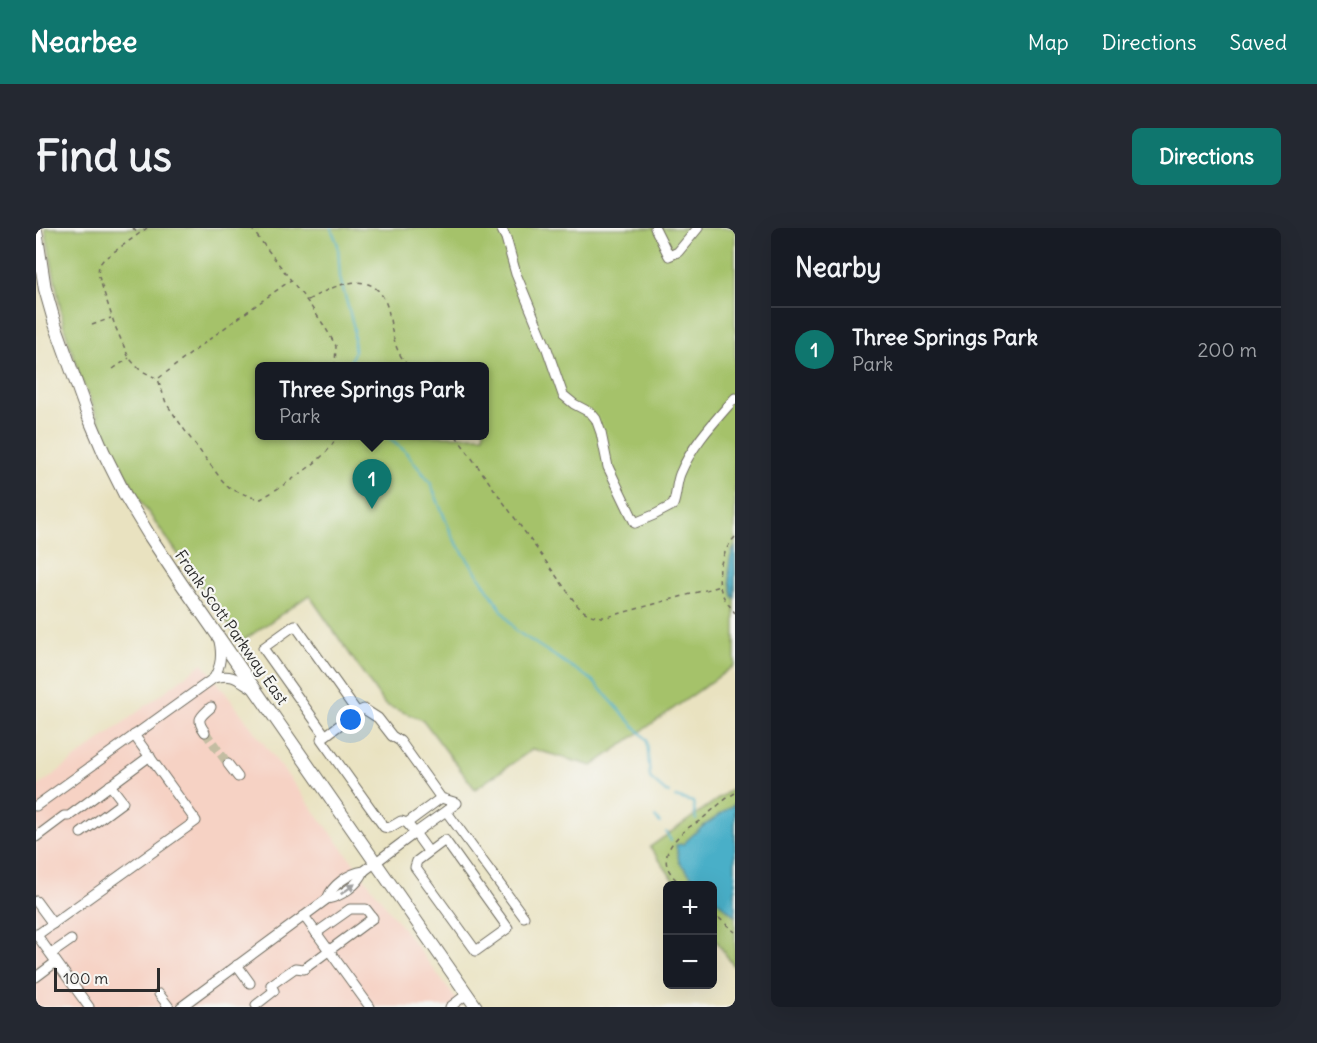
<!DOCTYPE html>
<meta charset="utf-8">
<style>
body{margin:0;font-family:Delius,sans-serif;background:#242831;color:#f1f3f6}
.controls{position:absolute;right:18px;bottom:18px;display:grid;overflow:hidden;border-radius:9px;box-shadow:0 6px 24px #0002}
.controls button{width:54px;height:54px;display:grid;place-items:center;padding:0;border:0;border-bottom:2px solid #363941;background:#171b24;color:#f1f3f6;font:30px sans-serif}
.scale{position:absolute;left:18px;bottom:15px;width:106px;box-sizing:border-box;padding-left:6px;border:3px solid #2b2b2b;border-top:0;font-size:16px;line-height:21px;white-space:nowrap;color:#2b2b2b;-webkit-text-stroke:4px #f6f6f2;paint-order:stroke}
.you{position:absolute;left:315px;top:492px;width:21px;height:21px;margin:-15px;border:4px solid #fff;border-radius:50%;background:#1a73e8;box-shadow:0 0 0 9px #1a73e833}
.badge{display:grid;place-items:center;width:39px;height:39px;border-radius:50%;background:#0f766e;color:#fff;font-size:20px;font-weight:700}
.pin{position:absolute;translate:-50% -50px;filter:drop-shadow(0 2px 3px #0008)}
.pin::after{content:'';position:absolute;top:32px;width:21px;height:18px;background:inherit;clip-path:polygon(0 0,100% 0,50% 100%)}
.popup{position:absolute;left:219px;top:134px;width:234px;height:78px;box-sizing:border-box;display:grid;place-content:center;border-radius:9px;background:#171b24;filter:drop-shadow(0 2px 4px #0005);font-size:20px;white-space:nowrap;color:#9ea1a6}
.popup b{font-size:22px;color:#f1f3f6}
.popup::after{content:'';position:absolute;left:50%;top:100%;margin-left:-12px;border:12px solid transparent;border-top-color:#171b24}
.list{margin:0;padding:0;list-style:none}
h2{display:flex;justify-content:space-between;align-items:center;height:78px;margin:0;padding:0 24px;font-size:26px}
h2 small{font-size:20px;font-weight:400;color:#9ea1a6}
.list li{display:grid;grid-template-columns:39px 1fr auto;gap:18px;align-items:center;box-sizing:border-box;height:84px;padding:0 24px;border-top:2px solid #363941}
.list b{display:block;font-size:22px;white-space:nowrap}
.list p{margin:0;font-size:20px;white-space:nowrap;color:#9ea1a6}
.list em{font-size:20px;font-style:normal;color:#9ea1a6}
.map{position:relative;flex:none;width:699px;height:779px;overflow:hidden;border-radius:9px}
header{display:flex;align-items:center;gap:36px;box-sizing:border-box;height:84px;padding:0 30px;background:#0f766e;color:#fff}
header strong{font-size:28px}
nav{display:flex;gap:33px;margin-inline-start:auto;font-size:21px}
.intro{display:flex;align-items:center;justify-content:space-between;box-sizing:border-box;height:144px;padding:0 36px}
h1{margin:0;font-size:42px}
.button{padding:15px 27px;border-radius:9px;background:#0f766e;color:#fff;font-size:21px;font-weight:700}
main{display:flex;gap:36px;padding:0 36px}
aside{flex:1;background:#171b24;border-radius:9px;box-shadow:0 6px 24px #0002}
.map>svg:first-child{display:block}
.built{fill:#f6d2c4}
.green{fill:#a5c26a;stroke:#68764a;stroke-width:1.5;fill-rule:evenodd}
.water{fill:#49afc8;stroke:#3a6d7a;stroke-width:1.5}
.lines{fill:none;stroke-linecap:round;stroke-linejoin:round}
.stream{stroke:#49afc8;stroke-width:2}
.minor-tunnel{stroke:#c3bda2;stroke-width:9;stroke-dasharray:9 4.5;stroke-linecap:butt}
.minor-casing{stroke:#6e6b5f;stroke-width:11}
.major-casing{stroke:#6e6b5f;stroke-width:14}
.path{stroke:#6e6b5f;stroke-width:1.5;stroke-dasharray:4.5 4.5;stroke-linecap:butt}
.minor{stroke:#fff;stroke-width:9}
.major{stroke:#fff;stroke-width:12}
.oneway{fill:#a0a0a0}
.labels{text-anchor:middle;stroke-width:4.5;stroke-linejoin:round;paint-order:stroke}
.street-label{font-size:16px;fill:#2b2b2b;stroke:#f6f6f2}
</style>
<header>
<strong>Nearbee</strong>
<nav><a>Map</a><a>Directions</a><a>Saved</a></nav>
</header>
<div class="intro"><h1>Find us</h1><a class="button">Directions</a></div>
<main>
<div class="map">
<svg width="699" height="779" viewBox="0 0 699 779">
<rect width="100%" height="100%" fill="#f6f6f2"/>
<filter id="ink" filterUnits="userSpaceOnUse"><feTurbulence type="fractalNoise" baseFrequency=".0167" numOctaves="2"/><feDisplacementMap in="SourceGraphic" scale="12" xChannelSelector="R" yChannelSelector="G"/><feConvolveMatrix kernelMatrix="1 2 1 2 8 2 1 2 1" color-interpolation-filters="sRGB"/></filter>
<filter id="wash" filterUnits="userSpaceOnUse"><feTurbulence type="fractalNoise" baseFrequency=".008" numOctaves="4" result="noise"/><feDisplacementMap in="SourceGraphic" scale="24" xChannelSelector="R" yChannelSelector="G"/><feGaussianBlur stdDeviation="1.35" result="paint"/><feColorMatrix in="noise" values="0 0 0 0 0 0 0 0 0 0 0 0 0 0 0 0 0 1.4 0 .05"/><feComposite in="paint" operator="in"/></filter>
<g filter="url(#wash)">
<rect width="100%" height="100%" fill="#e9e2c0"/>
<polygon class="built" points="167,435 426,779 0,779 0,560"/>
<g class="green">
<path d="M9,0H699V437L556,538L497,521L439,561L387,492L349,477L273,367L205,414L107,277L71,211L44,149L28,99ZM224,138H448V208H224Z"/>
<polygon points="699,559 699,740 677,708 676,658 641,657 614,619"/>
</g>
<g class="water">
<path d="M699,318V371L697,369C693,351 690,335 699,318Z"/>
<polygon points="699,576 699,688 677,669 676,658 663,657 643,634 640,617 647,616 662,602"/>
</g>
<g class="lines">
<g class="stream">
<polyline points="295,0 302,17 304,50 318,100 318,124 313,138"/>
<polyline points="349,208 368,222 394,254 417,310 480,403 556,452 611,512 614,550 630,564 634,565"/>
<polyline points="639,569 657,574 660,592"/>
<polyline points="619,589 624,595"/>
<polyline points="630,604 635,613"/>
</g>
</g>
</g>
<g filter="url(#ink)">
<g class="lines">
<polyline class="minor-tunnel" points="169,504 192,536"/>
<g class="minor-casing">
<g id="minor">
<path d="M465,0L470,10L480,46L511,121L527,167L538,176L555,185L560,191L565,205L572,239L599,295L618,287L637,277C641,267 640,256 644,246C656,217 679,193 699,170"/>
<polyline points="619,0 633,28 642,24 662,0"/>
<path d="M178,450C185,437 186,427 183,413"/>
<polygon points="328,481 342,490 356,508 364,513 405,570 421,575 379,605 371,595 365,593 353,600 348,599 285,511 321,484"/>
<path d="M169,504C159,490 165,489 175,479"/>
<polyline points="289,507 227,420 259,397 321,484"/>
<polyline points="192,536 202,549"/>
<path d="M0,578L178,450C196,445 201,451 216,460"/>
<polyline points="410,583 488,689"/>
<polyline points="371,595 405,570"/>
<polyline points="45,605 87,574 74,557"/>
<polyline points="0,609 28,588 33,588 114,528"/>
<polygon points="409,612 472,700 440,723 379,639 381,633"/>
<path d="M291,671C296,657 313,645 328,643L379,605L392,623"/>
<polyline points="0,673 17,696"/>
<polyline points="268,688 334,779"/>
<polyline points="0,706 53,779"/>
<polyline points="1,707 160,593 98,507"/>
<polyline points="15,726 35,712"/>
<polyline points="201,737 214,755"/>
<polyline points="0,749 20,734"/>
<polyline points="123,766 133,779"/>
<polyline points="220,777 238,763 235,757 259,740 268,741 337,690 330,681 314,681 280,705"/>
<path d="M145,779L291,671C305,669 323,656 328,643"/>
<polyline points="414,779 431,766"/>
</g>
</g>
<g class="major-casing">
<polyline id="major" points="0,3 9,61 19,96 51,185 68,225 90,269 113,307 145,355 440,779"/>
</g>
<g class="path">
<polyline points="97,0 102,6"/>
<path d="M111,0L68,31L63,37L62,46L79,98L93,130L104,142L122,151L130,175L152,207L185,251L193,260L215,269L225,271C244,259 296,229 300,208"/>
<polyline points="215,0 274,77 289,99 300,118 299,138"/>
<path d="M272,72C295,59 334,39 349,73C355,86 354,101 359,114C361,123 366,131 372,138"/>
<polyline points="56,97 75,90"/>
<polyline points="77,141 93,130"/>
<polyline points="123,150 183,104 255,52"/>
<path d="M420,208L541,377C550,387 558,389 571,389L684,358"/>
<path d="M699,309C687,322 681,342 684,359C686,369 693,377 699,385"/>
<path d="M647,658C643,654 637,650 634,644C623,628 638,611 651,601C655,597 661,595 666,591C677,582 687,572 699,565"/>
<polyline points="676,684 699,704"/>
</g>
<use href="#minor" class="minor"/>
<use href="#major" class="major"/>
</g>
<defs><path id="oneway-solid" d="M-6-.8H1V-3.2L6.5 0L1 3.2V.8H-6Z" transform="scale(1.5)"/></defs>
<use class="oneway" href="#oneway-solid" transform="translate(312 661) rotate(-36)"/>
</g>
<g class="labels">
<g class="street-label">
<text transform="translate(196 399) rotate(55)" y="6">Frank Scott Parkway East</text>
</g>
</g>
</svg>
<div class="controls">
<button>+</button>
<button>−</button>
</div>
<div class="scale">100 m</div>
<div class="you"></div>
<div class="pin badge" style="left:336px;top:281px">1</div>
<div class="popup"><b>Three Springs Park</b>Park</div>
</div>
<aside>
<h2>Nearby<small></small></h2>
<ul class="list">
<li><span class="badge">1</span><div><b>Three Springs Park</b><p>Park</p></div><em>200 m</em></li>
</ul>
</aside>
</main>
